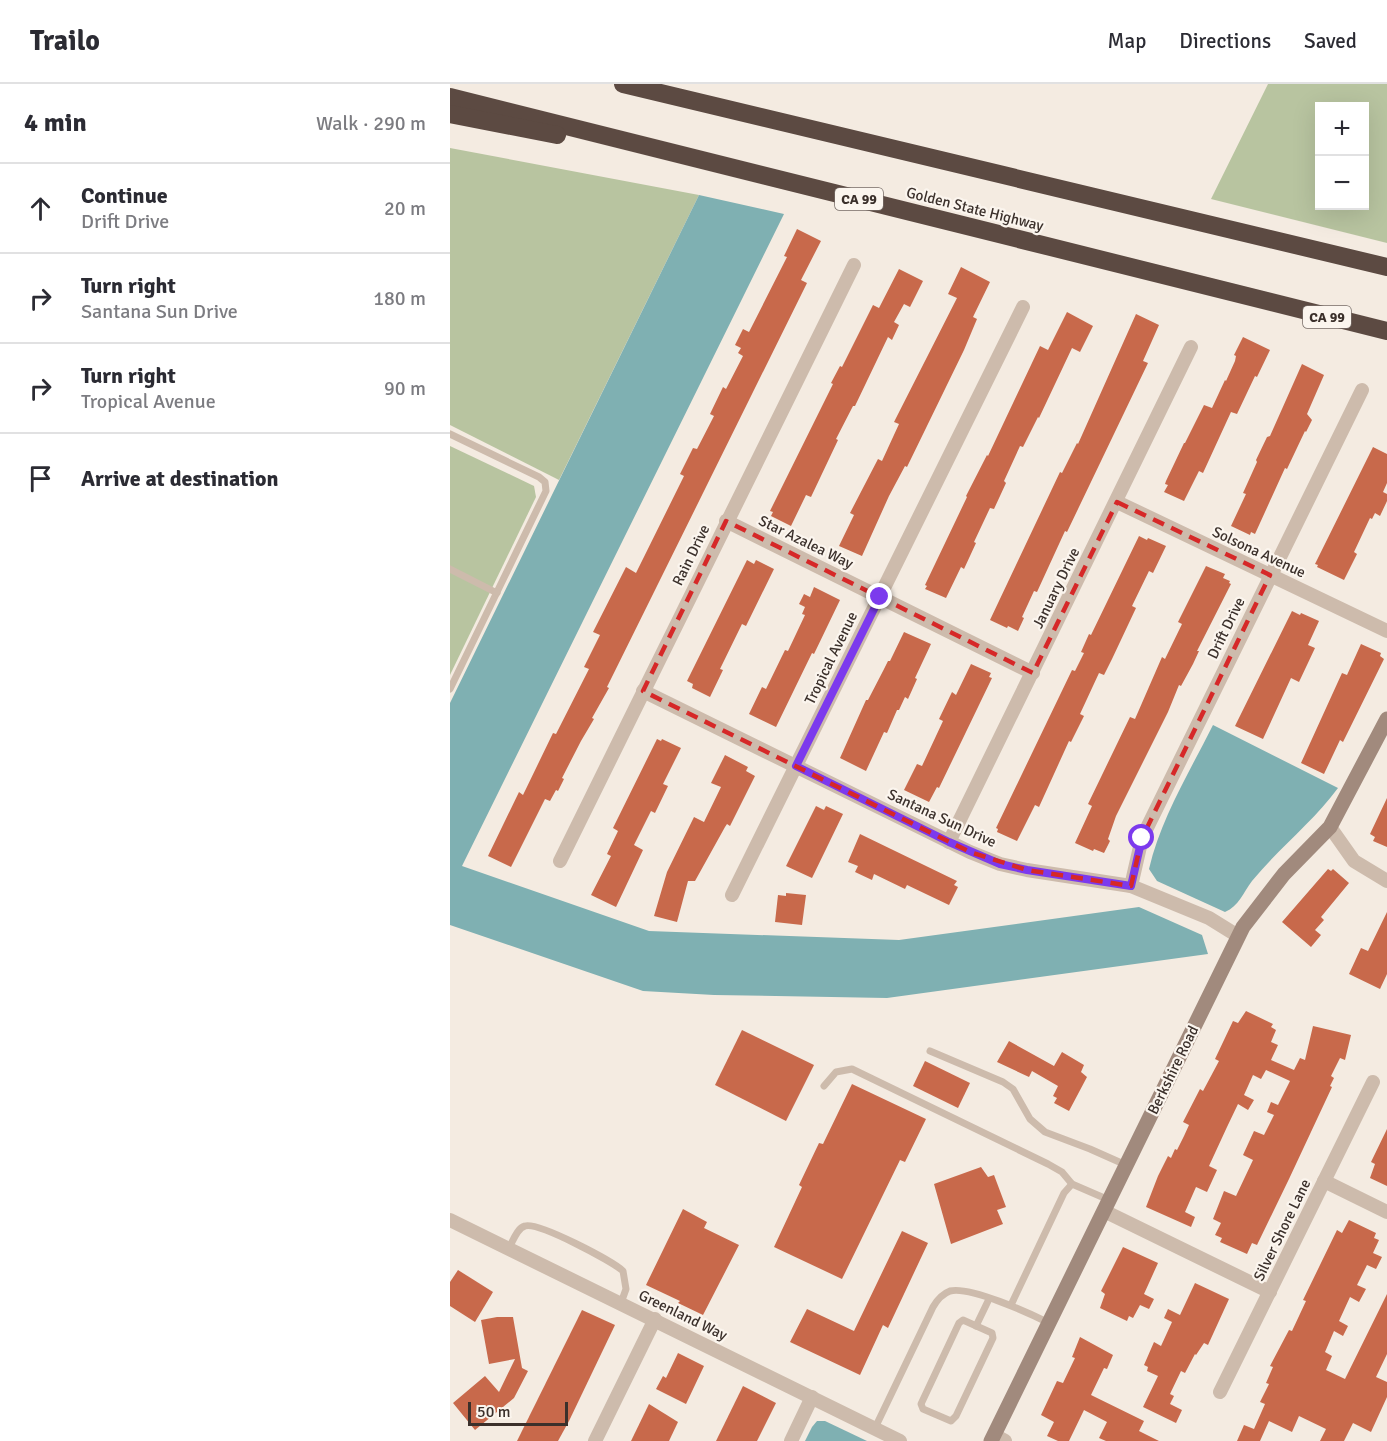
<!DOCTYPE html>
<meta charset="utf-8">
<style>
body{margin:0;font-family:Signika,sans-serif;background:#f7f7f7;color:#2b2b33}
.controls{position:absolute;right:18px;top:18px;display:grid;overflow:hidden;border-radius:0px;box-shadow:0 6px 24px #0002}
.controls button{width:54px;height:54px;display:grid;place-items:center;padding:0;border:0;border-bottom:2px solid #e1e1e2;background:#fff;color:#2b2b33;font:30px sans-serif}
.scale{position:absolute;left:18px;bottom:15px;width:100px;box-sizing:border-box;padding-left:6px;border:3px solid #3b302b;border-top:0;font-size:16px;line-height:21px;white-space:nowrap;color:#3b302b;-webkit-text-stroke:4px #fbf5ee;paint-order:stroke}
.stop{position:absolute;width:18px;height:18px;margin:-14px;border:4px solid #7c3aed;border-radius:50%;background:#fff}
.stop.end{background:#7c3aed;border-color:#fff;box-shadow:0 2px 6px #0008}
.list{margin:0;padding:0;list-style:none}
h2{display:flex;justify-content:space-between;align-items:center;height:78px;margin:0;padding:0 24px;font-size:26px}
h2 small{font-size:20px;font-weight:400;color:#7c7c81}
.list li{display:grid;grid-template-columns:39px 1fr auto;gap:18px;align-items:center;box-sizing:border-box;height:90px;padding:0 24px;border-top:2px solid #e1e1e2}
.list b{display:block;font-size:22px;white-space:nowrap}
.list p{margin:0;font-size:20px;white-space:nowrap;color:#7c7c81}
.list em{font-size:20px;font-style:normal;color:#7c7c81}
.icon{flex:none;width:33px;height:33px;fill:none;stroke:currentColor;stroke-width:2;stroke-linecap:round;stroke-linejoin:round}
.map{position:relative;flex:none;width:937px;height:1357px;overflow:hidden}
header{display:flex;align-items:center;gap:36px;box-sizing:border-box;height:84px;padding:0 30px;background:#fff;border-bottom:2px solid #e1e1e2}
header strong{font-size:28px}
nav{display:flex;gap:33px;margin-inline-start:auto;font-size:21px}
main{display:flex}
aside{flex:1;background:#fff}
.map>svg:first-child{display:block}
.green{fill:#b8c4a0;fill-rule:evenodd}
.water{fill:#7fb0b2}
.building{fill:#c8694b}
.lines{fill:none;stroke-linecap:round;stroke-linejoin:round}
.lane{stroke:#cdbbac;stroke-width:7}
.street{stroke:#cdbbac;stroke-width:14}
.secondary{stroke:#a18a7d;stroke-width:15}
.highway{stroke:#5c4a42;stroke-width:18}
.route{stroke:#7c3aed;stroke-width:8}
.marked{fill:none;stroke:#d62828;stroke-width:4.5;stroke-dasharray:12 8;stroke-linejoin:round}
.labels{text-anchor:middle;stroke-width:4.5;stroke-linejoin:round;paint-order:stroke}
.shield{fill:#fbf5ee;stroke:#756b66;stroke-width:1.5}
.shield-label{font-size:14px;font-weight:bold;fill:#3b302b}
.street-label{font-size:15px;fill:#3b302b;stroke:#fbf5ee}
</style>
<header>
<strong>Trailo</strong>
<nav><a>Map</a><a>Directions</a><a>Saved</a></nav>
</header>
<main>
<aside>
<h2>4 min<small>Walk · 290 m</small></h2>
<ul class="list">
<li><svg class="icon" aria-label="ahead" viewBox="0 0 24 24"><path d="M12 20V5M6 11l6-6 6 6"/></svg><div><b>Continue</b><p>Drift Drive</p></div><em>20 m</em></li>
<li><svg class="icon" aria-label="right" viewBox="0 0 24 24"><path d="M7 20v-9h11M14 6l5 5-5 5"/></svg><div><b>Turn right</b><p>Santana Sun Drive</p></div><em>180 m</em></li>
<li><svg class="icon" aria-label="right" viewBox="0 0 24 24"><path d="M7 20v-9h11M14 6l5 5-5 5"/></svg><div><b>Turn right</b><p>Tropical Avenue</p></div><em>90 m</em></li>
<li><svg class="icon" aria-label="arrive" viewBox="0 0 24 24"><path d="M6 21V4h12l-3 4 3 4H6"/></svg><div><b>Arrive at destination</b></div></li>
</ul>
</aside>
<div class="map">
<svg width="937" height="1357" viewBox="0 0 937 1357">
<rect width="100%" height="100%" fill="#f4ebe1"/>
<g class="green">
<path d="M818,0H937V159L761,115ZM914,22V122H870V22Z"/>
<polygon points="0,64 249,111 109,396 0,341"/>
<polygon points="0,362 84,402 86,413 0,591"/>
</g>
<g class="water">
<polygon points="249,111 334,130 12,782 199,847 449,856 689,823 752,851 758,870 437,914 264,911 193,907 0,841 0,619"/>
<path d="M763,641L888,704C863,738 829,764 802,797C793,809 789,822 775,828L707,797L699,785C711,734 740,687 763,641Z"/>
<polygon points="367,1337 375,1337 417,1357 355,1357 362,1343"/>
</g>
<g class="building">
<polygon points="347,145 371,157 351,196 357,199 157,603 159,604 142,634 144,635 131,657 112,694 114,695 108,707 106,706 100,717 95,715 61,783 38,772 69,708 73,711 103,649 106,650 139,585 134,583 150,551 143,548 176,483 186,489 234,392 230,390 243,364 247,365 264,332 260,330 273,303 276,305 293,272 288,269 291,264 285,261 293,245 299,248 337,173 334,172"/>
<polygon points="511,183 540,198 523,233 527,235 514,266 457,383 455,382 439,412 412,472 389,462 404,431 400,429 428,375 432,377 449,340 444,338 507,214 498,210"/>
<polygon points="449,185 473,197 460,223 454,220 444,238 449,241 442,256 438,253 405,322 403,322 386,355 388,356 361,413 356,411 341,442 321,432 323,428 320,427 383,300 381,299 390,282 392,283 423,221 429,224"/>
<polygon points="617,228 643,242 630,268 622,264 589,334 588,333 573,363 570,362 554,397 556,399 544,425 540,424 524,458 526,459 514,485 511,483 496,514 475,505 477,502 475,501 517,413 516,412 537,371 538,372 590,262 598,266"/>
<polygon points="686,230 709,241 693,277 698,279 617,448 615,447 587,508 584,507 572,533 574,534 568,547 558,542 557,544 540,536 610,388 612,389 627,359 628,360"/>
<polygon points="793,253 820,266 807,293 805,292 787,330 781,328 753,389 749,387 734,417 714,408 718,401 715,400 716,397 734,359 735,359 754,321 762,324 775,296 776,297 785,277 786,272 784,271"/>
<polygon points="852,280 874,291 857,330 862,336 856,348 855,347 837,385 835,384 805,450 801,448 800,451 781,442 796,410 793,409 807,378 806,376 817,353 820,352"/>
<polygon points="923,363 937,370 937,399 933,408 937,410 937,417 930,432 925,429 922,435 920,434 904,468 907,470 894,496 867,483 868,481 865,480"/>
<polygon points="689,452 697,456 698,454 716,462 703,489 699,487 682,522 686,524 662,575 654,591 649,589 630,630 634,632 621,658 619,657 589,723 585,721 567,757 547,748 548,745 546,744 622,586 625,587 634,569 631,568 639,550 641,551"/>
<polygon points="297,476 304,480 306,476 324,485 296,542 292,540 270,585 273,586 260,613 242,604 243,600 237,597"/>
<polygon points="756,482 775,490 773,494 780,497 779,499 781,500 747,567 749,567 743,580 731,602 729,601 718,628 666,732 658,755 660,757 654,769 644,765 643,767 625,759 642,722 638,720 680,633 685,635 712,573 715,575 732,540 728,538"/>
<polygon points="364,503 390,516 364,570 362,569 326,643 299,630 312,603 316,605 335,566 338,567 355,531 352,530 355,523 349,520 354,510 360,513"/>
<polygon points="842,527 850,531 851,529 869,537 858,561 865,564 849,598 841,594 813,655 785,642"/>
<polygon points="454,548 481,560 465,594 467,595 458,615 455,613 449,626 447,626 437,649 434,648 416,687 390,674 416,616 418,616 433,587 438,577 440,577"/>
<polygon points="911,560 931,569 930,572 934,575 893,658 890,656 874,690 851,679 892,589 897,591"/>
<polygon points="521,580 541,589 539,593 542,594 489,704 487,703 479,718 454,706 467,680 472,682 493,637 489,635 502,608 506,611"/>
<polygon points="207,655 211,657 212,655 231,664 213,700 218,702 205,729 201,727 184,761 193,766 166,823 141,811 161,772 157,770 168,747 163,744"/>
<polygon points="275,671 298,683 296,687 305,692 280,742 277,740 275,743 245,797 238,797 227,838 204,832 217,788 244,733 254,738 271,703 261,699"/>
<polygon points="937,714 937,763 923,757 925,753 920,750"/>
<polygon points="366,722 374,726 376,722 393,730 362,794 336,782"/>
<polygon points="410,750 507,797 504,801 508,803 499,821 457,801 455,805 424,790 422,796 405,788 408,782 398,778"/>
<polygon points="878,785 881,787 883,785 899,799 871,833 874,836 865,846 871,851 861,863 832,838"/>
<polygon points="336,809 356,811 352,841 325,838 328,811 336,812"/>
<polygon points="937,828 937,890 930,905 899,890 911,864 918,867"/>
<polygon points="796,927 823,940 821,943 826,946 821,958 828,961 821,976 844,986 850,974 855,976 863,942 901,951 895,976 890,974 881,992 884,994 880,1002 882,1003 839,1095 807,1161 802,1159 797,1170 770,1158 772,1154 765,1151 771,1139 763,1135 774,1107 786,1112 803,1076 793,1071 804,1047 814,1051 824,1031 817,1028 821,1018 828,1021 840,997 816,986 811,995 803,991 794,1011 804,1016 798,1026 788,1020 777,1043 759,1082 767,1086 757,1108 746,1103 735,1128 745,1133 741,1143 696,1123 708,1092 718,1072 721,1074 725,1065 727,1066 734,1052 739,1041 733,1038 750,1005 753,1007 769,977 765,975 783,937 788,939"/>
<polygon points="292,946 364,981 336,1037 265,1001"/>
<polygon points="559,957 604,982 612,968 634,981 631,988 637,993 619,1027 604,1019 607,1014 603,1012 608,1002 582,987 579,993 547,978"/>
<polygon points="475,977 520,999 508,1024 463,1002"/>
<polygon points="402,1000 476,1035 455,1078 450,1076 392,1195 324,1163 352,1103 349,1101 369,1059 373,1060"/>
<polygon points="937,1045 937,1102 920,1094 925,1080 921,1078"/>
<polygon points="531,1083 538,1093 544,1091 556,1123 547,1126 553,1140 501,1160 484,1100"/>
<polygon points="233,1125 257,1138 254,1144 289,1161 253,1231 228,1219 230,1217 196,1201"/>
<polygon points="899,1136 926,1149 924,1154 929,1156 923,1169 932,1173 926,1185 917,1181 907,1201 916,1205 909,1218 900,1213 889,1237 898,1242 893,1252 884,1247 875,1268 882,1272 876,1286 895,1295 937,1210 937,1270 926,1293 937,1298 937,1313 921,1348 903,1339 894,1357 870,1357 876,1345 849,1332 842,1348 819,1337 810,1357 787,1357 794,1341 804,1345 815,1320 810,1318 819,1300 816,1299 823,1283 820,1282 839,1246 842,1247 856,1217 853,1216 887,1146 892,1149"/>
<polygon points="452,1147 478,1159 438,1244 433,1241 410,1291 340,1258 357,1225 404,1247"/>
<polygon points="673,1163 708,1179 694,1210 704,1215 699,1225 690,1221 683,1234 679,1232 677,1237 650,1224 655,1210 651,1207"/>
<polygon points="8,1186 43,1208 25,1238 0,1222 0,1198"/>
<polygon points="745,1199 779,1215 758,1261 754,1259 746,1271 745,1270 735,1289 731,1287 720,1310 724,1312 720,1320 732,1326 726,1339 693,1323 708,1292 697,1287 698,1283 694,1281 704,1258 711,1262 722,1238 714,1234 718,1225 730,1231"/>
<polygon points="132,1226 165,1241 119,1337 108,1357 67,1357"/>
<polygon points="47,1233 63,1233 72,1284 78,1287 64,1314 25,1346 3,1319 35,1292 49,1308 65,1275 39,1280 31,1236"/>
<polygon points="630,1253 663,1271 657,1285 654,1284 641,1311 694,1337 689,1347 709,1357 656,1357 649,1354 657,1338 634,1326 619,1357 608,1357 597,1352 604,1338 591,1331 607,1297 613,1299 625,1274 622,1273"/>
<polygon points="228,1269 254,1282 236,1320 206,1305 213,1292 216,1294"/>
<polygon points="293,1302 326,1319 307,1357 266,1357"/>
<polygon points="199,1320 228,1338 219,1357 181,1357"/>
</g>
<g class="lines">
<g class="lane">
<polyline points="0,350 89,393 95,398 96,407 0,605"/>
<polyline points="0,485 47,509"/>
<polyline points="480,967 553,998 563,1005 580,1035 595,1048 640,1065 676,1081"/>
<polyline points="374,1002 386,988 402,985 598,1080 612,1088 622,1100 659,1116"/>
<path d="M59,1164C63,1157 67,1144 75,1142C89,1138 162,1177 173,1187L176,1205L171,1219"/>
<polyline points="561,1221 614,1109 622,1100"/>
<polygon points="513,1236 542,1249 543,1254 506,1332 501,1337 473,1325 471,1320 509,1239"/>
<polyline points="526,1242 539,1215"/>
<path d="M425,1344L483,1223C487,1216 492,1210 500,1207C520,1202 579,1229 599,1239"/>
</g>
<g class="street">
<polyline points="667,418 937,547"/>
<polyline points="276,437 583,589"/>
<polyline points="193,607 520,768 550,780 577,786 681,802 759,834 788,852"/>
<polyline points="880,743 904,777 937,797"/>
<polyline points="499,758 741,263"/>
<polyline points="110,777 404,181"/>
<polyline points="681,802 692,754 912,306"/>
<polyline points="282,811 573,223"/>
<polyline points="874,1097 937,1128"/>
<polyline points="654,1127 820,1208"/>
<polyline points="0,1136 450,1357"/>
<polyline points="770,1308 923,998"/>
<polyline points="544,1351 555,1357"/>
<polyline points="145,1357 205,1235"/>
<polyline points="341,1357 362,1313"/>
</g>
<polyline class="secondary" points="541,1357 793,843 834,790 880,743 937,635"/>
<g class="highway">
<polyline points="173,0 937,183"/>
<polyline points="0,13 937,247"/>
<polyline points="0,30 107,51"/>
</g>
</g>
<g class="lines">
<polyline class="route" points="430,513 346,682 499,758 550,780 577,786 681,802 692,754"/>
</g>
<path class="marked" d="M667,418L820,491L692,754L681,802L577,786L520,768L193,607L276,437L583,589Z"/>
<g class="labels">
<g class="shield">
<rect x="385" y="104" width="48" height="22" rx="4.5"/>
<rect x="853" y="222" width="48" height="22" rx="4.5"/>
</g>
<g class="shield-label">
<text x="409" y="120">CA 99</text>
<text x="877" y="238">CA 99</text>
</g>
<g class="street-label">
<text transform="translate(525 125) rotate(14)" y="5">Golden State Highway</text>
<text transform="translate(356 458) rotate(26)" y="5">Star Azalea Way</text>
<text transform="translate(809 468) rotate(25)" y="5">Solsona Avenue</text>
<text transform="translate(241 471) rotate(-64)" y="5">Rain Drive</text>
<text transform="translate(606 504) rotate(-64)" y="5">January Drive</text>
<text transform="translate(776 544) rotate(-64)" y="5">Drift Drive</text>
<text transform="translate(381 574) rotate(-64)" y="5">Tropical Avenue</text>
<text transform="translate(492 734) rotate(25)" y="5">Santana Sun Drive</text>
<text transform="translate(723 986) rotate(-64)" y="5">Berkshire Road</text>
<text transform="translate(832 1146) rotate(-64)" y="5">Silver Shore Lane</text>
<text transform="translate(233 1231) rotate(26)" y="5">Greenland Way</text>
</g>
</g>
</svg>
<div class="controls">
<button>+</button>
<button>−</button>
</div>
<div class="scale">50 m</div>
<div class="stop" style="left:692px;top:754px"></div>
<div class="stop end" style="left:430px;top:513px"></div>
</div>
</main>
